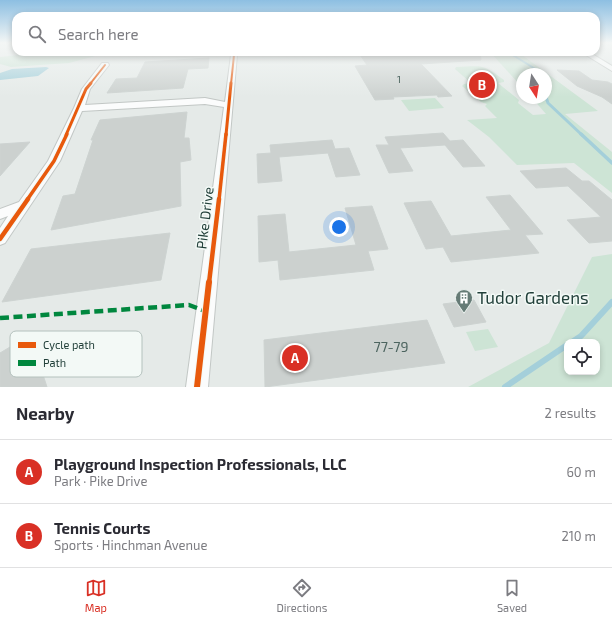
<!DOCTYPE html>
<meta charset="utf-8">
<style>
body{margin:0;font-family:"Exo 2",sans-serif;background:#f7f7f7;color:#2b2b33}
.controls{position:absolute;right:12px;bottom:12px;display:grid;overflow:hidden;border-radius:8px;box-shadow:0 2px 6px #0003}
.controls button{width:36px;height:36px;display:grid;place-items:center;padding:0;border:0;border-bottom:1px solid #e1e1e2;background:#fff;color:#2b2b33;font:20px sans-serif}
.compass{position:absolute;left:516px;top:68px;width:36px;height:36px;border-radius:50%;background:#fff;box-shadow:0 2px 6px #0003;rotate:168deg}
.you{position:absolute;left:339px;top:227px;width:14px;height:14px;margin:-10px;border:3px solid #fff;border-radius:50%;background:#1a73e8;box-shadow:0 0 0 6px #1a73e833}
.badge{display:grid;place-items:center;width:26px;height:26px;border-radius:50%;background:#d93025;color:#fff;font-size:13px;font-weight:700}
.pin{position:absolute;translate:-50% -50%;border:2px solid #fff;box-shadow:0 1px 4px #0006}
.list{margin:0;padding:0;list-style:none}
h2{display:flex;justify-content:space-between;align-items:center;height:52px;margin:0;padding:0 16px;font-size:17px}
h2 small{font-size:13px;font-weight:400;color:#7c7c81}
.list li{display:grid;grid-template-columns:26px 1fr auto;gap:12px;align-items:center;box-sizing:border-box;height:64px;padding:0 16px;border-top:1px solid #e1e1e2}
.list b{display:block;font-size:15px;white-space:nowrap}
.list p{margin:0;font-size:13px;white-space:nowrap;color:#7c7c81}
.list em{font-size:13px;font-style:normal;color:#7c7c81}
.icon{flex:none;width:22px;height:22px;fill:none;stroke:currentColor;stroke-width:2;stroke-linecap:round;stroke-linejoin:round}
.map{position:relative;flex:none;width:612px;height:387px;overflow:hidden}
.search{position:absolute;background:#fff;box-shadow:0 2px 6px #0003;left:12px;right:12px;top:12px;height:44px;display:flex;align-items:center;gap:10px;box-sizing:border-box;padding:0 14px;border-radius:12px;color:#7c7c81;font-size:15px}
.sheet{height:180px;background:#fff}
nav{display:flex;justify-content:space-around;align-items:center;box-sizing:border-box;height:56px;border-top:1px solid #e1e1e2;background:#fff;font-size:11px;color:#7c7c81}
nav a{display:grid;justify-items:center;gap:2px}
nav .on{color:#d93025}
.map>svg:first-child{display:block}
.green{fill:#cde4d5;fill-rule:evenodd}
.water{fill:#a4cfda}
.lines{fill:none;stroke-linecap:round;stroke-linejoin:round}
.stream-far3{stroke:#a4cfda;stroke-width:2}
.stream-far2{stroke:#a4cfda;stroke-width:3}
.stream-far1{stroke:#a4cfda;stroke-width:3.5}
.stream{stroke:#a4cfda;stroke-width:6}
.building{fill:#ccd1cf;stroke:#cdd3d1}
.minor-casing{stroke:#c2c7c5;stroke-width:2}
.minor{fill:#fbfcfc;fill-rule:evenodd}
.quiet{stroke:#00873e;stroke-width:4.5;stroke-dasharray:9 4.5;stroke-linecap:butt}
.cycleway-far4-casing{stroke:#f3f9f6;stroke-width:3.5}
.cycleway-far3-casing{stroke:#f3f9f6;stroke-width:5}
.cycleway-far2-casing{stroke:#f3f9f6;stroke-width:6}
.cycleway-far1-casing{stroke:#f3f9f6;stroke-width:7}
.cycleway-casing{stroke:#f3f9f6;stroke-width:8}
.cycleway-far4{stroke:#e8590c;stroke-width:2}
.cycleway-far3{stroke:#e8590c;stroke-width:3}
.cycleway-far2{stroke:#e8590c;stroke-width:3.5}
.cycleway-far1{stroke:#e8590c;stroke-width:4.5}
.cycleway{stroke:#e8590c;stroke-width:6}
.labels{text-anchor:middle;stroke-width:3;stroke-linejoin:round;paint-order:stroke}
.far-number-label{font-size:10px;fill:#4c645f}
.street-label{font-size:14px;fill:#213f39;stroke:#f3f9f6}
.near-number-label{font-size:14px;fill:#4c645f}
.near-poi-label{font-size:17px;fill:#213f39;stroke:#f3f9f6;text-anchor:start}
.key{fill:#f3f9f6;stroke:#b4c1bd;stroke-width:1}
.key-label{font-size:11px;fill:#213f39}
</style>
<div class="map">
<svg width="612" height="387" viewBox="0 0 612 387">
<rect width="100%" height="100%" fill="#e5eae8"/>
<g class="green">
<polygon points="30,52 155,52 99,55 69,63 11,67 0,64 0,57 28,54"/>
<path d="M490,52H518L598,111L565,114L612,152V193L574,163L517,165L489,137L467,120L497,118L485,106L487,104L481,102L462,86L464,84L471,83L455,69L456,67C482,66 482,63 504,80V82L498,83L519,100L518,103L533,115L546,114L532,98H546V74H522V87Z"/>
<polygon points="435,98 444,108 409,111 401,100"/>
<path d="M612,254V387H468L549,343L592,257ZM567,342H597V372H567Z"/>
<polygon points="488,329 498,347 475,351 466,332"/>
</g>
<polygon class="water" points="46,67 49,68 38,76 0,80 0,73 12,69"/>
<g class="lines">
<polyline class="stream-far3" points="508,52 537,70 539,74"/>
<polyline class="stream-far2" points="546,97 548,103 582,135"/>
<polyline class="stream-far1" points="581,134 612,163"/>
<g class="stream">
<polyline points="572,342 581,336 612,302"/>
<polyline points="505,387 567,345"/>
</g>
</g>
<g class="building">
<polygon points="358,52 480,52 481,60 421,64 452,96 438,97 437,95 393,97 394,99 375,100 355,66 367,65"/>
<polygon points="209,58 208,68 188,69 183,88 107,93 116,79 137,78 145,62"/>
<polygon points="557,70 579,71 592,80 608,82 612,84 612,104 602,97 577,86"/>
<polygon points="187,112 184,138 189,138 191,160 180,162 181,206 51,230 63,196 75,194 93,140 91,140 100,120"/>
<polygon points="443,133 450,141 463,140 485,166 463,167 445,145 400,148 413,171 389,173 376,145 389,145 385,137"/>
<polygon points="332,140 335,149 349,148 360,175 336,177 328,153 279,157 282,181 258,183 257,154 271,153 270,145"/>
<polygon points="30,142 0,176 0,144"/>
<polygon points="566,168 582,181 589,181 612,200 612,241 589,243 567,220 601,217 568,186 536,188 520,171"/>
<polygon points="510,195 543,234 525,235 539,253 451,262 443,247 426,249 404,203 431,201 451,236 511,230 486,197"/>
<polygon points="372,206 388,249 368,251 374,270 280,280 278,260 259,262 258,216 285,214 289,252 356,245 345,208"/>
<polygon points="170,233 161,280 2,302 31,249"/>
<polygon points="474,300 486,322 454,327 443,304"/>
<polygon points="427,320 445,363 265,387 264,340"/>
<polygon points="30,335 47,387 0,387 0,353"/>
</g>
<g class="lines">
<g class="minor-casing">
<g id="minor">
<polygon points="233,52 239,52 237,55 208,387 186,387 224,107 205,104 82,111 60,161 5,243 0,245 0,228 8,216 0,219 0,209 19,202 48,161 74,108 82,89 102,63 108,63 109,65 90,89 85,105 205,98 225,102 231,55"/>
<polygon points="581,52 589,52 612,66 612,71"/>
</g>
</g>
<use href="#minor" class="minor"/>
<polyline class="quiet" points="0,318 189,305 205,311"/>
<g class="cycleway-far4-casing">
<g id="cycleway-far4">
<polyline points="90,84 105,65"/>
<polyline points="231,84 234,55 236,52"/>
</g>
</g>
<g class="cycleway-far3-casing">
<g id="cycleway-far3">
<polyline points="66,135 86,89 91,83"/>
<polyline points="226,135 231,83"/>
</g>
</g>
<g class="cycleway-far2-casing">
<g id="cycleway-far2">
<polyline points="27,200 54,161 67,134"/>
<polyline points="219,200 226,134"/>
</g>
</g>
<g class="cycleway-far1-casing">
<g id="cycleway-far1">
<polyline points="0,239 28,199"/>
<polyline points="209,283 219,199"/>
</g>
</g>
<g class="cycleway-casing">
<polyline id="cycleway" points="197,387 209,282"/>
</g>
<use href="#cycleway-far4" class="cycleway-far4"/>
<use href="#cycleway-far3" class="cycleway-far3"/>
<use href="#cycleway-far2" class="cycleway-far2"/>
<use href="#cycleway-far1" class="cycleway-far1"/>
<use href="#cycleway" class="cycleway"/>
</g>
<linearGradient id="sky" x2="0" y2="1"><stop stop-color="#8dbfe2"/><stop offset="0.44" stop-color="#f3f6f5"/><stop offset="1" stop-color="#f3f6f5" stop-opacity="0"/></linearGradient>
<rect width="612" height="97" fill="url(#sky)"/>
<defs>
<g id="building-pin" transform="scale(0.9)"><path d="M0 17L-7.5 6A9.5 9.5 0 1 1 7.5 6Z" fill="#667b76" stroke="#f3f9f6"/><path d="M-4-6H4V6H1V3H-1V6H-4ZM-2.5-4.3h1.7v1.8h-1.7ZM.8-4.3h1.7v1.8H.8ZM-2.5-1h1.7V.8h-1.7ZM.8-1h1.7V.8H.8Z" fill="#fff"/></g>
</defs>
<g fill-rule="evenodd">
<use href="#building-pin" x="464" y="298"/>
</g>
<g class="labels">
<g class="far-number-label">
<text x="399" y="83">1</text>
</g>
<g class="street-label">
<text transform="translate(205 218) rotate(-83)" y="5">Pike Drive</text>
</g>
<g class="near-number-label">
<text x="391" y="352">77-79</text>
</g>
<g class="near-poi-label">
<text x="477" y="304">Tudor Gardens</text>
</g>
</g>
<rect x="10" y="331" width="132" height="46" rx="6" class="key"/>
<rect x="18" y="342" width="18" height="6" fill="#e8590c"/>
<rect x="18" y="360" width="18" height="6" fill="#00873e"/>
<g class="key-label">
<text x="43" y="349">Cycle path</text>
<text x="43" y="367">Path</text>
</g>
</svg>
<div class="controls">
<button><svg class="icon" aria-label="locate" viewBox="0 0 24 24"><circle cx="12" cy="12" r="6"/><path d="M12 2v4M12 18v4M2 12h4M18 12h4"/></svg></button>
</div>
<svg class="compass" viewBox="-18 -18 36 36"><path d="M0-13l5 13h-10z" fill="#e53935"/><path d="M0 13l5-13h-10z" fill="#7c7c81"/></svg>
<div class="you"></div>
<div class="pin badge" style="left:295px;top:358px">A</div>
<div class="pin badge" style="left:482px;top:85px">B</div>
<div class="search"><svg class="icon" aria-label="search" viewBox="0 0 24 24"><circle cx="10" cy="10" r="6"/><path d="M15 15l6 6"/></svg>Search here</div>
</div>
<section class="sheet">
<h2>Nearby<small>2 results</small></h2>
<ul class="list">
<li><span class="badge">A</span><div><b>Playground Inspection Professionals, LLC</b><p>Park · Pike Drive</p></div><em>60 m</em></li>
<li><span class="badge">B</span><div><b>Tennis Courts</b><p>Sports · Hinchman Avenue</p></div><em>210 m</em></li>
</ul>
</section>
<nav>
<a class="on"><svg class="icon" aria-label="map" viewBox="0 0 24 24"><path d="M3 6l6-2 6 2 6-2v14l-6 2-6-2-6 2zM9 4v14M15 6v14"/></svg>Map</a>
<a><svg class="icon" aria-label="directions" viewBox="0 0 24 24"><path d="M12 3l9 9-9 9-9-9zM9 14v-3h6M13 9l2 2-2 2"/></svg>Directions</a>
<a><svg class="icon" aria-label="saved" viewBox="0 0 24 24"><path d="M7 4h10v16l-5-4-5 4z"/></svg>Saved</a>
</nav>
